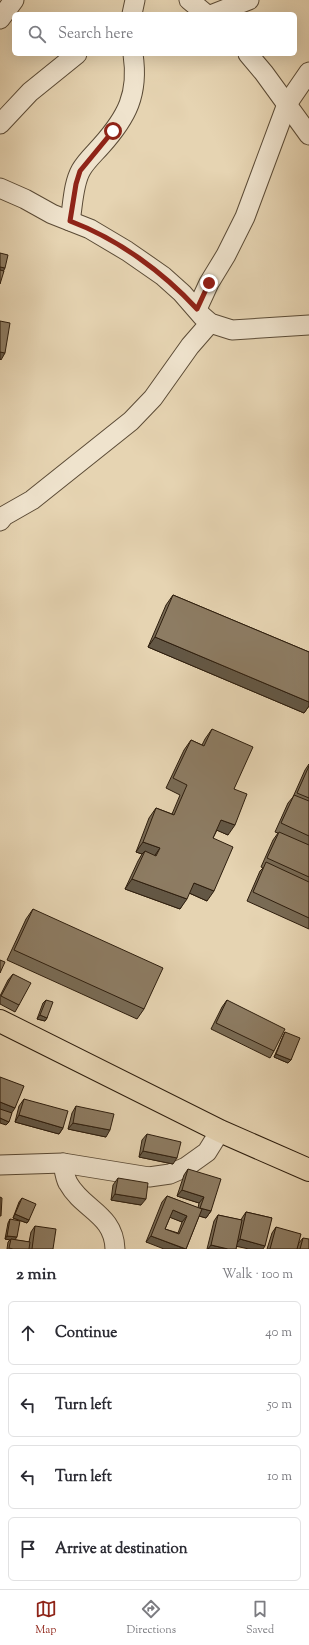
<!DOCTYPE html>
<meta charset="utf-8">
<style>
body{margin:0;font-family:"Sorts Mill Goudy",serif;background:#f2f2f3;color:#2b2b33}
.stop{position:absolute;width:12px;height:12px;margin:-9px;border:3px solid #8f2418;border-radius:50%;background:#fff}
.stop.end{background:#8f2418;border-color:#fff;box-shadow:0 1px 4px #0008}
.list{margin:0;padding:0;list-style:none}
h2{display:flex;justify-content:space-between;align-items:center;height:52px;margin:0;padding:0 16px;font-size:17px}
h2 small{font-size:13px;font-weight:400;color:#7c7c81}
.list li{display:grid;grid-template-columns:26px 1fr auto;gap:12px;align-items:center;box-sizing:border-box;height:64px;margin:0 8px 8px;padding:0 8px;border:1px solid #e1e1e2;border-radius:6px}
.list b{display:block;font-size:15px;white-space:nowrap}
.list em{font-size:13px;font-style:normal;color:#7c7c81}
.icon{flex:none;width:22px;height:22px;fill:none;stroke:currentColor;stroke-width:2;stroke-linecap:round;stroke-linejoin:round}
.map{position:relative;flex:none;width:309px;height:1249px;overflow:hidden}
.search{position:absolute;background:#fff;box-shadow:0 4px 16px #0002;left:12px;right:12px;top:12px;height:44px;display:flex;align-items:center;gap:10px;box-sizing:border-box;padding:0 14px;border-radius:6px;color:#7c7c81;font-size:15px}
.sheet{height:340px;background:#fff}
nav{display:flex;justify-content:space-around;align-items:center;box-sizing:border-box;height:56px;border-top:1px solid #e1e1e2;background:#fff;font-size:11px;color:#7c7c81}
nav a{display:grid;justify-items:center;gap:2px}
nav .on{color:#8f2418}
.map>svg:first-child{display:block}
.lines{fill:none;stroke-linecap:round;stroke-linejoin:round}
.minor-casing{stroke:#5b4b36;stroke-width:21}
.major-casing{stroke:#2d1d0d;stroke-width:24}
.minor{stroke:#efe3cd;stroke-width:19}
.major{stroke:#e6d4b2;stroke-width:22}
.wall{fill:#796b55;stroke:#2d1d0d;fill-rule:evenodd}
.shaded-wall{fill:#635745;stroke:#2d1d0d}
.building{fill:#8d7c63;stroke:#2d1d0d;fill-rule:evenodd}
.route{stroke:#8f2418;stroke-width:5}
</style>
<div class="map">
<svg width="309" height="1249" viewBox="0 0 309 1249">
<rect width="100%" height="100%" fill="#e6d4b2"/>
<filter id="stains"><feTurbulence type="fractalNoise" baseFrequency=".005" numOctaves="4"/><feColorMatrix values="0 0 0 0 .2 0 0 0 0 .09 0 0 0 0 .02 0 0 0 .5 -.17"/></filter>
<radialGradient id="worn" r=".72"><stop offset=".6" stop-color="#630" stop-opacity="0"/><stop offset="1" stop-color="#630" stop-opacity=".3"/></radialGradient>
<g class="lines">
<g class="minor-casing">
<g id="minor">
<polyline points="189,0 206,14"/>
<polyline points="132,14 135,0"/>
<polyline points="213,14 249,0"/>
<polyline points="0,19 14,0"/>
<polyline points="248,54 264,73 309,135"/>
<polyline points="0,124 30,92 77,54"/>
<polyline points="0,188 25,199 52,214 90,229 127,251 163,276 182,293 202,316 210,323 232,330 309,325"/>
<path d="M70,221C73,205 73,184 81,170C86,161 94,154 101,146C127,117 139,94 133,54"/>
<polyline points="197,309 209,283 226,255 245,217 287,104 309,72"/>
<polyline points="0,521 4,516 32,500 131,421 153,398 190,346 210,323"/>
<path d="M63,1163C64,1169 65,1178 68,1183C83,1210 114,1214 115,1249"/>
<polyline points="0,1165 63,1163 149,1177 170,1174 186,1167 207,1152 220,1131"/>
</g>
</g>
<g class="major-casing">
<polyline id="major" points="0,1021 220,1131 309,1170"/>
</g>
<use href="#minor" class="minor"/>
<use href="#major" class="major"/>
</g>
<g class="wall">
<polygon points="173,595 309,652 309,706 304,713 148,647 166,605"/>
<polygon points="212,729 234,789 228,835 217,830 213,838 207,901 189,893 180,909 125,889 138,861 142,854 136,852 149,818 156,808 172,814 180,795 166,788 184,750 191,740 202,745 205,739"/>
<polygon points="309,764 309,929 247,901 260,871 263,868 261,867 273,840 278,833 275,832 288,803 293,797 305,770"/>
<polygon points="33,909 144,1009 137,1019 7,960 26,919"/>
<polygon points="13,974 19,1005 15,1012 0,1004 0,996 8,980"/>
<polygon points="46,1000 47,1018 45,1021 37,1019 43,1003"/>
<polygon points="227,1000 274,1051 270,1058 211,1029 222,1007"/>
<polygon points="285,1032 291,1060 288,1063 274,1057 283,1036"/>
<polygon points="24,1099 63,1128 59,1134 15,1122 19,1106"/>
<polygon points="76,1106 106,1137 68,1129 72,1113"/>
<polygon points="147,1134 173,1164 139,1157 142,1140"/>
<path d="M188,1169L211,1211L206,1218L199,1216L186,1249L146,1242L162,1202L167,1196L198,1208L199,1203L177,1196L184,1175ZM170,1217L182,1222L178,1233L165,1229Z"/>
<polygon points="118,1178 141,1205 111,1200 113,1185"/>
<polygon points="22,1198 29,1220 27,1223 13,1218 19,1202"/>
<polygon points="246,1212 272,1218 236,1246 236,1249 207,1249 214,1221 218,1215 241,1220 242,1218"/>
<polygon points="10,1219 15,1240 29,1242 31,1232 35,1226 53,1249 7,1249 8,1242 10,1240 5,1239 8,1223"/>
<polygon points="276,1227 297,1249 267,1249 272,1233"/>
<polygon points="303,1238 309,1249 297,1249 298,1244"/>
</g>
<g class="shaded-wall">
<polygon points="0,267 5,268 3,272 0,271"/>
<polygon points="0,352 5,353 1,360 0,359"/>
<polygon points="155,637 309,702 309,706 304,713 148,647"/>
<polygon points="221,820 235,825 228,835 214,829"/>
<polygon points="143,842 160,848 153,858 145,851 142,854 136,852"/>
<polygon points="132,879 187,899 180,909 125,889"/>
<polygon points="194,883 214,891 207,901 187,892"/>
<polygon points="40,1015 47,1018 45,1021 37,1019"/>
<polygon points="276,1054 291,1060 288,1063 274,1057"/>
<polygon points="0,1102 15,1108 11,1114 0,1110"/>
<polygon points="19,1115 63,1128 59,1134 15,1122"/>
<polygon points="0,1118 9,1122 6,1125 0,1123"/>
<polygon points="73,1123 110,1130 106,1137 68,1129"/>
<polygon points="143,1151 177,1158 173,1164 139,1157"/>
<polygon points="182,1190 204,1197 199,1203 177,1196"/>
<polygon points="115,1194 146,1199 141,1205 111,1200"/>
<polygon points="200,1208 211,1211 206,1218 196,1215"/>
<polygon points="173,1210 187,1216 182,1222 169,1217"/>
<polygon points="15,1214 29,1220 27,1223 13,1218"/>
<polygon points="7,1236 17,1237 14,1241 11,1239 10,1240 5,1239"/>
<polygon points="151,1236 185,1249 164,1249 146,1242"/>
<polygon points="240,1239 265,1246 263,1249 249,1249 235,1246"/>
<polygon points="211,1245 228,1249 208,1249"/>
</g>
<g class="building">
<polygon points="0,253 8,255 5,268 0,267"/>
<polygon points="0,270 4,271 0,284"/>
<polygon points="0,321 10,323 5,353 0,352"/>
<polygon points="173,595 309,652 309,702 155,637"/>
<polygon points="212,729 253,747 234,789 247,794 235,825 221,820 213,838 233,847 214,891 194,883 187,899 132,879 145,851 156,856 160,848 143,842 156,808 174,815 187,785 173,778 191,740 204,746"/>
<polygon points="309,766 309,798 297,793"/>
<polygon points="294,795 309,801 309,836 281,823"/>
<polygon points="279,832 309,845 309,877 267,858"/>
<polygon points="266,862 309,882 309,918 253,892"/>
<polygon points="33,909 163,968 144,1009 14,950"/>
<polygon points="0,960 5,962 0,973"/>
<polygon points="13,974 31,983 19,1005 1,996"/>
<polygon points="46,1000 53,1002 47,1018 40,1015"/>
<polygon points="227,1000 285,1029 274,1051 216,1023"/>
<polygon points="285,1032 300,1038 291,1060 276,1054"/>
<polygon points="0,1077 24,1086 15,1108 0,1102"/>
<polygon points="24,1099 68,1111 63,1128 19,1115"/>
<polygon points="76,1106 114,1114 110,1130 73,1123"/>
<polygon points="0,1109 12,1113 9,1122 0,1118"/>
<polygon points="147,1134 181,1142 177,1158 143,1151"/>
<polygon points="188,1169 221,1179 211,1211 200,1208 204,1197 182,1190"/>
<polygon points="118,1178 148,1183 146,1199 115,1194"/>
<path d="M167,1196L202,1209L186,1249L151,1236ZM173,1210L187,1216L179,1234L165,1229Z"/>
<polygon points="0,1197 2,1198 1,1216 0,1216"/>
<polygon points="22,1198 36,1204 29,1220 15,1214"/>
<polygon points="246,1212 272,1218 265,1246 240,1239"/>
<polygon points="218,1215 242,1220 236,1249 228,1249 211,1245"/>
<polygon points="10,1219 20,1221 17,1237 7,1236"/>
<polygon points="35,1226 56,1229 53,1249 32,1249"/>
<polygon points="276,1227 301,1234 297,1249 270,1249"/>
<polygon points="303,1238 309,1239 309,1249 300,1249"/>
<polygon points="11,1239 30,1242 29,1249 13,1249 9,1248"/>
</g>
<g class="lines">
<path class="route" d="M113,131L80,171L76,184L70,221C118,239 163,272 197,309L209,283"/>
</g>
<rect width="100%" height="100%" filter="url(#stains)"/>
<rect width="100%" height="100%" fill="url(#worn)"/>
</svg>
<div class="stop" style="left:113px;top:131px"></div>
<div class="stop end" style="left:209px;top:283px"></div>
<div class="search"><svg class="icon" aria-label="search" viewBox="0 0 24 24"><circle cx="10" cy="10" r="6"/><path d="M15 15l6 6"/></svg>Search here</div>
</div>
<section class="sheet">
<h2>2 min<small>Walk · 100 m</small></h2>
<ul class="list">
<li><svg class="icon" aria-label="ahead" viewBox="0 0 24 24"><path d="M12 20V5M6 11l6-6 6 6"/></svg><div><b>Continue</b></div><em>40 m</em></li>
<li><svg class="icon" aria-label="left" viewBox="0 0 24 24"><path d="M17 20v-9H6M10 6l-5 5 5 5"/></svg><div><b>Turn left</b></div><em>50 m</em></li>
<li><svg class="icon" aria-label="left" viewBox="0 0 24 24"><path d="M17 20v-9H6M10 6l-5 5 5 5"/></svg><div><b>Turn left</b></div><em>10 m</em></li>
<li><svg class="icon" aria-label="arrive" viewBox="0 0 24 24"><path d="M6 21V4h12l-3 4 3 4H6"/></svg><div><b>Arrive at destination</b></div></li>
</ul>
</section>
<nav>
<a class="on"><svg class="icon" aria-label="map" viewBox="0 0 24 24"><path d="M3 6l6-2 6 2 6-2v14l-6 2-6-2-6 2zM9 4v14M15 6v14"/></svg>Map</a>
<a><svg class="icon" aria-label="directions" viewBox="0 0 24 24"><path d="M12 3l9 9-9 9-9-9zM9 14v-3h6M13 9l2 2-2 2"/></svg>Directions</a>
<a><svg class="icon" aria-label="saved" viewBox="0 0 24 24"><path d="M7 4h10v16l-5-4-5 4z"/></svg>Saved</a>
</nav>
